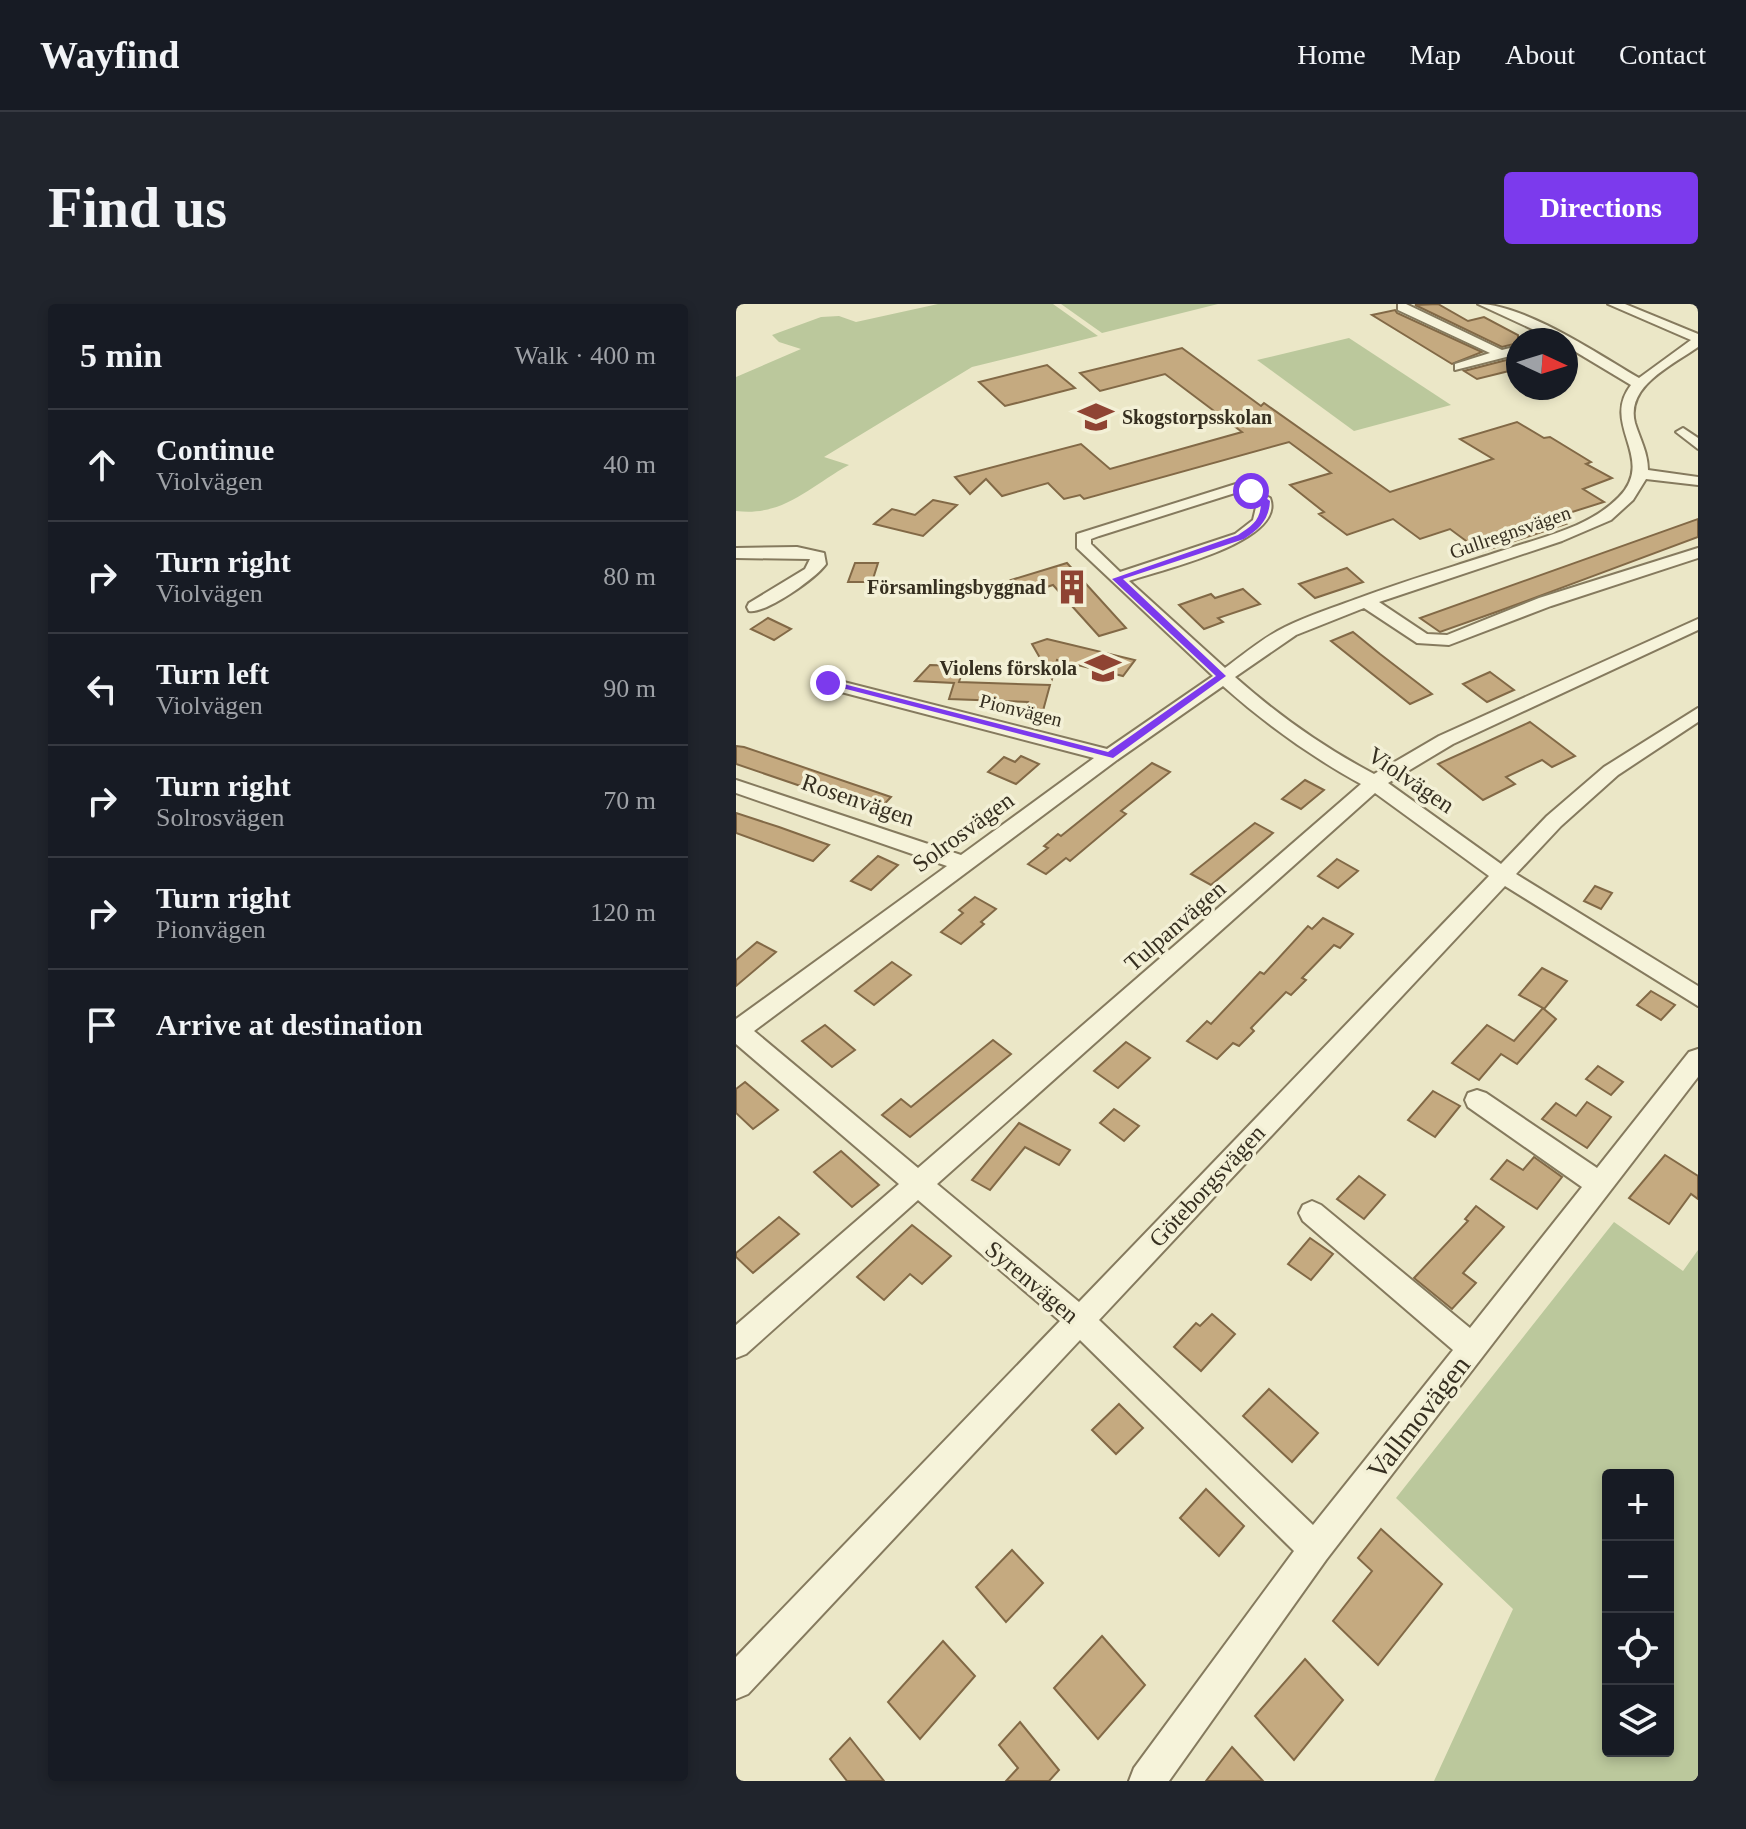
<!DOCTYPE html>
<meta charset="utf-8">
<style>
body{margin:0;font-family:Georgia,serif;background:#20242c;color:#f1f3f6}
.controls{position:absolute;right:24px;bottom:24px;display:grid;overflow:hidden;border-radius:8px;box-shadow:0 4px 12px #0003}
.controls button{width:72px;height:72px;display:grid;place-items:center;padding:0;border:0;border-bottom:2px solid #363941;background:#171b24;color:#f1f3f6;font:40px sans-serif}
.compass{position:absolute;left:770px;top:24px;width:72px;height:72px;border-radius:50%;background:#171b24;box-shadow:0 4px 12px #0003;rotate:94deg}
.stop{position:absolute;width:24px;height:24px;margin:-18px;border:6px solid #7c3aed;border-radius:50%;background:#fff}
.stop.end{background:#7c3aed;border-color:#fff;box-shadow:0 2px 8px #0008}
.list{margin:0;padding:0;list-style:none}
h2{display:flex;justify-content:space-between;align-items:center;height:104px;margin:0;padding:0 32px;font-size:34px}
h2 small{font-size:26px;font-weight:400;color:#9ea1a6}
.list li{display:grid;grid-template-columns:52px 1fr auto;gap:24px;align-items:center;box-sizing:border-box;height:112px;padding:0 32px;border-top:2px solid #363941}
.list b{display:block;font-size:30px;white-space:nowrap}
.list p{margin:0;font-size:26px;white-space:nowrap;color:#9ea1a6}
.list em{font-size:26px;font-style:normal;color:#9ea1a6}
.icon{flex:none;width:44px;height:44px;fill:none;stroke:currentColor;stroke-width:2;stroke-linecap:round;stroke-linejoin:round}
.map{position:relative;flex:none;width:962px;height:1477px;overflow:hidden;border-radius:8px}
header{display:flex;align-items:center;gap:48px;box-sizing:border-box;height:112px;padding:0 40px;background:#171b24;border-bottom:2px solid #363941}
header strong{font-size:38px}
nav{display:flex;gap:44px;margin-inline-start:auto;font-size:28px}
.intro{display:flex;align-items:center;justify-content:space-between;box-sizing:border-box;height:192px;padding:0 48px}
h1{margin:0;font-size:56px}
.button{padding:20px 36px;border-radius:8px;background:#7c3aed;color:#fff;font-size:28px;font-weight:700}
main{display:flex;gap:48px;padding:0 48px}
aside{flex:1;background:#171b24;border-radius:8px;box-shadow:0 4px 12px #0003}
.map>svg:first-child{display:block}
.green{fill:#bbc89c;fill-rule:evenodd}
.building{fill:#c5aa80;stroke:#826946;stroke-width:2}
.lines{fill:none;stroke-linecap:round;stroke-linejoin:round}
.minor-casing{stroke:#857a5e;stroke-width:4}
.minor{fill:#f6f3da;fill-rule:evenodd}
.route{fill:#7c3aed}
.labels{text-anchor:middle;stroke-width:7;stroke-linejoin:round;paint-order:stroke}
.far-poi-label{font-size:20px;font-weight:bold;fill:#362f20;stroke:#f3f0d6;text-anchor:end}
.far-street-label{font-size:20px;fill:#362f20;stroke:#f3f0d6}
.street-label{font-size:24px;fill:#362f20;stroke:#f3f0d6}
.near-street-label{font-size:28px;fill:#362f20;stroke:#f3f0d6}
</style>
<header>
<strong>Wayfind</strong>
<nav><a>Home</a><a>Map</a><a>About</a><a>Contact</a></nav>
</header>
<div class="intro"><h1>Find us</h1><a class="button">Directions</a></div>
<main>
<aside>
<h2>5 min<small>Walk · 400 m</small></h2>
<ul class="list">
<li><svg class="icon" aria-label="ahead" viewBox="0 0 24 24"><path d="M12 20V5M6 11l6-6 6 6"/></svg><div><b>Continue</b><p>Violvägen</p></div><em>40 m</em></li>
<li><svg class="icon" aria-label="right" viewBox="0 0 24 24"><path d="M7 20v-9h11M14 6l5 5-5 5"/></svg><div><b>Turn right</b><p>Violvägen</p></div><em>80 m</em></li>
<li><svg class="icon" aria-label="left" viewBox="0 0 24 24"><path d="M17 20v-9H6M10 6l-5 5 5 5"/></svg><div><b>Turn left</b><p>Violvägen</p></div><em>90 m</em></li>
<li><svg class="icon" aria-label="right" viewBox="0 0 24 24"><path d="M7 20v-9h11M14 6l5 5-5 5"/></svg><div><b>Turn right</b><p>Solrosvägen</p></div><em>70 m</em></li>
<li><svg class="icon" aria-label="right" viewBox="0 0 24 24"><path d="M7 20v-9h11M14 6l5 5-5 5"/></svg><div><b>Turn right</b><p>Pionvägen</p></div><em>120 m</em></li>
<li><svg class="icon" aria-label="arrive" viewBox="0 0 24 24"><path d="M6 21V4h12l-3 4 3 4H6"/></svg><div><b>Arrive at destination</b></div></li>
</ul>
</aside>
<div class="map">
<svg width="962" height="1477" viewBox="0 0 962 1477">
<rect width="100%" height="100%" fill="#ebe7c7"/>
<g class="green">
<path d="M202,0H317L362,32L236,63L88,153L113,161C74,182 48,213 0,207V73L65,45L43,38L36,31L85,13L103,12L120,18Z"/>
<polygon points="325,0 482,0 366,29"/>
<polygon points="613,34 715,101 618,127 521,56"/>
<path d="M878,918L947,967L962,946V1477H698L777,1305L660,1194ZM932,1171V1447H872V1171Z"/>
</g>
<g class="building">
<polygon points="702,0 732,17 748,13 782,31 782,39 766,43 679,1"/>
<polygon points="659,6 661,9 746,48 716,60 636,11"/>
<polygon points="446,44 525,102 528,99 654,188 757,155 724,135 781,118 808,134 814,133 855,158 850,160 876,174 847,185 868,198 820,213 830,220 745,248 714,225 684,235 657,215 611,231 583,210 588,208 554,181 595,169 553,138 348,195 344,191 328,195 312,179 266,192 250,175 234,190 219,173 345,140 374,165 506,128 429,70 364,87 344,69"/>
<polygon points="782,53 782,65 769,68 741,75 728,67"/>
<polygon points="311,61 339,84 269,102 243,78"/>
<polygon points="197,196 221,201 187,232 138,220 156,205 179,211"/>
<polygon points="962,215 962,233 763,307 704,328 684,314"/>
<polygon points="119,259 142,259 136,278 112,278"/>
<polygon points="331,259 390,324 363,332 317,281 288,290 275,276"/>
<polygon points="611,264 627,278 579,294 563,280"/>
<polygon points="507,285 524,300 482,314 487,318 468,325 443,301 475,290 479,294"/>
<polygon points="32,314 55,325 38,336 15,325"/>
<polygon points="617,328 644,350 696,390 674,400 595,337"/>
<polygon points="311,335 399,356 387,372 321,356 316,375 296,340"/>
<polygon points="194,361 228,362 223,378 314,381 305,414 288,413 292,398 213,395 218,379 179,377"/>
<polygon points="754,368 778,386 751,398 727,380"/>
<polygon points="794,418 839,452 816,463 806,456 770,473 779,480 747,496 702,460"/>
<polygon points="0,442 8,443 155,493 141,508 0,460"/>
<polygon points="285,452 303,460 280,480 252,468 268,453 279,458"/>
<polygon points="416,459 434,468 385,507 390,510 334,557 330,554 310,570 292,560 312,544 308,542 322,530 325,532"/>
<polygon points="569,476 588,486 565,505 546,495"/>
<polygon points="0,509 43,523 93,541 77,557 0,529"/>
<polygon points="519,519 537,529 475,581 455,570"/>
<polygon points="142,552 162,561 135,586 115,577"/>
<polygon points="601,555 622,567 602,584 582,572"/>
<polygon points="859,582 876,589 865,605 848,597"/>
<polygon points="239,593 260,605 245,618 248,620 225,640 205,628 227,609 223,606"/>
<polygon points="587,614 617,630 604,644 598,641 566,674 570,676 555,691 550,688 515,724 518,727 503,742 497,739 481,755 451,737 471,717 475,720 524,668 528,670 572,622 576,625"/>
<polygon points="21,638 40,648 0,682 0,656"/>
<polygon points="156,658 175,671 138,701 119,687"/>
<polygon points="806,664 831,677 808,705 820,715 781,760 765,750 743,776 716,759 751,721 778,737 807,704 783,691"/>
<polygon points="915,687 939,701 925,716 901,701"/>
<polygon points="89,721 119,746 96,763 66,737"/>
<polygon points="257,736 275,750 174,833 146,811 165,795 175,803"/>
<polygon points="390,738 414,754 382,784 358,767"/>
<polygon points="862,762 887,778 875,791 850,775"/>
<polygon points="9,778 42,806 17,825 0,809 0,785"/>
<polygon points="697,787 724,802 699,833 672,816"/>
<polygon points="851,798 875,813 851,844 806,815 820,799 840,812"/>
<polygon points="378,805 403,822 388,837 364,819"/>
<polygon points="283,819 334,846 323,861 289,843 254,886 236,876"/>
<polygon points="105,847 143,881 116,903 78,868"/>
<polygon points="929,851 962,872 962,895 955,890 933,920 893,894"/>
<polygon points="798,853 826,873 801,905 755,875 771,856 787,866"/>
<polygon points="623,872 649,891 628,915 601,895"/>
<polygon points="740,902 768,923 727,969 740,979 716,1005 678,974 732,917 729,915"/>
<polygon points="43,913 63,930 17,969 0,953 0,949"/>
<polygon points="176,921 215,952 186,980 174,970 148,996 121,973"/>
<polygon points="574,934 597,950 575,976 552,960"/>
<polygon points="476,1010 499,1030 465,1067 438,1043 460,1019 464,1022"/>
<polygon points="533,1085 582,1129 556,1158 507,1112"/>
<polygon points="383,1100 407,1124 380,1150 356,1126"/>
<polygon points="470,1185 508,1222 483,1252 444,1214"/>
<polygon points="645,1225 706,1280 642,1361 597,1317 636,1267 622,1254"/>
<polygon points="276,1246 307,1279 270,1318 240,1283"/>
<polygon points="366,1332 409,1381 362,1435 318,1384"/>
<polygon points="207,1337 239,1372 184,1435 152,1398"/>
<polygon points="569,1355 607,1396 558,1456 519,1412"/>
<polygon points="284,1418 323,1466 313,1477 270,1477 282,1464 263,1441"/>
<polygon points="114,1434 148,1477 111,1477 94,1455"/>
<polygon points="496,1443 527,1477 470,1477"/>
</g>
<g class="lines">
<g class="minor-casing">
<g id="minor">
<polygon points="662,0 670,0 766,46 782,42 782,50 719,66 719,60 754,49 662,6"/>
<path d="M742,0C788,0 862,50 903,74L955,36L872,0H889L962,30V43C937,61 889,82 899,119C904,135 912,149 912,166L962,173V181L910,175L897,196L875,216L826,237L643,298L691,330L711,331L803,294L962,244V254L815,302L713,341L681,339L628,304L560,331L499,373C543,412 587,443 638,470L703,432L962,315V326L717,440L652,479L765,560L811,512L868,463L962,404V418L882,471L825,522L780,570L962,682V702L769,582L363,1016L577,1221L717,1046L567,917L563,909L567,901L576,897L585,901L734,1024L846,883L732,803L729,796L732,789L741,786L750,789L861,864L953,748L962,745V773L590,1256L433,1477H393L398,1464L558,1247L344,1036L12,1390L0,1395V1353L324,1017L182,896L10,1050L0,1054V1021L163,880L0,740V715L211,562L0,489V476L225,551L358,454L86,383L83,379L92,374L371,445L477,372L341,244V230L503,179L534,194C551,238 423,266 393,277L489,364C508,350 528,333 549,323C573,311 599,303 623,294C671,276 720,262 768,246C807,233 854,223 883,193C921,154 864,121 895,81L830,42V36H820ZM502,188L521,199L517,216L499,230L384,268L355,240V235L363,232ZM487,382C531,421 574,452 625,480L182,864L18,727L381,456ZM639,489L753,572L343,998L201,880Z"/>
<polygon points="947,124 962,134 962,145 940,128"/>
<path d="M61,243L88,249L90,260C80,274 30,310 13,307L11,303L13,299L69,265L74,255L0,254V244Z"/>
</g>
</g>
<use href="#minor" class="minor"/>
</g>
<path class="route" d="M512,185H518L534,197C533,216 523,225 508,235L387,275L490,372L377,454L87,379L92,376L372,448L480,372L376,275L502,231C516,222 525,216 525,198L512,189Z"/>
<defs>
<g id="school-bare" transform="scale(2.76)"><path d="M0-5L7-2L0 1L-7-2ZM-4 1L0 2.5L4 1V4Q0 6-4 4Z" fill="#8f4433" stroke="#f3f0d6" stroke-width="2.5" paint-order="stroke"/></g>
<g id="building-bare" transform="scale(2.76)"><path d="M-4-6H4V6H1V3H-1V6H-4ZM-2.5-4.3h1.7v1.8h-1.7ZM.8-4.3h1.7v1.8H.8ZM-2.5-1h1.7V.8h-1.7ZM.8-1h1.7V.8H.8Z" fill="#8f4433" stroke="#f3f0d6" stroke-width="2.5" paint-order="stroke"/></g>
</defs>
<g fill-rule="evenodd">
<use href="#school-bare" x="360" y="113"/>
<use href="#building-bare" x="336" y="283"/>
<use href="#school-bare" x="367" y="364"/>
</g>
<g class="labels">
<g class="far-poi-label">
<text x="386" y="120" text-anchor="start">Skogstorpsskolan</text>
<text x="310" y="290">Församlingsbyggnad</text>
<text x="341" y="371">Violens förskola</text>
</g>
<g class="far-street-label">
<text transform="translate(774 228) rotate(-19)" y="7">Gullregnsvägen</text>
<text transform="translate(285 406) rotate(14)" y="7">Pionvägen</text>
</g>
<g class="street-label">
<text transform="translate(675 476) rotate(34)" y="8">Violvägen</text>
<text transform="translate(122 496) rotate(19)" y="8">Rosenvägen</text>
<text transform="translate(227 528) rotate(-36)" y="8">Solrosvägen</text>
<text transform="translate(439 622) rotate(-41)" y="8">Tulpanvägen</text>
<text transform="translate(471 882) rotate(-47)" y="8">Göteborgsvägen</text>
<text transform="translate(296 978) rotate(40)" y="8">Syrenvägen</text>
</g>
<g class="near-street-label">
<text transform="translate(682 1113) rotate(-52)" y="10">Vallmovägen</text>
</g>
</g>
</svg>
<div class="controls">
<button>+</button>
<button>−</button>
<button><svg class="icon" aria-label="locate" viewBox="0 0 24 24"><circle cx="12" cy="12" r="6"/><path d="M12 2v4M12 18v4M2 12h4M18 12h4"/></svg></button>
<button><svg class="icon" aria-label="layers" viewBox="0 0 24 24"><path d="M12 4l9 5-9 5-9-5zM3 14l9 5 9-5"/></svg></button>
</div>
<svg class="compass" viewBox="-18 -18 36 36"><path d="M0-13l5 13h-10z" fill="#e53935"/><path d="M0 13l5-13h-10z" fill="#9ea1a6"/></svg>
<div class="stop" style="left:515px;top:187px"></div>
<div class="stop end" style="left:92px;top:379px"></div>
</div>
</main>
